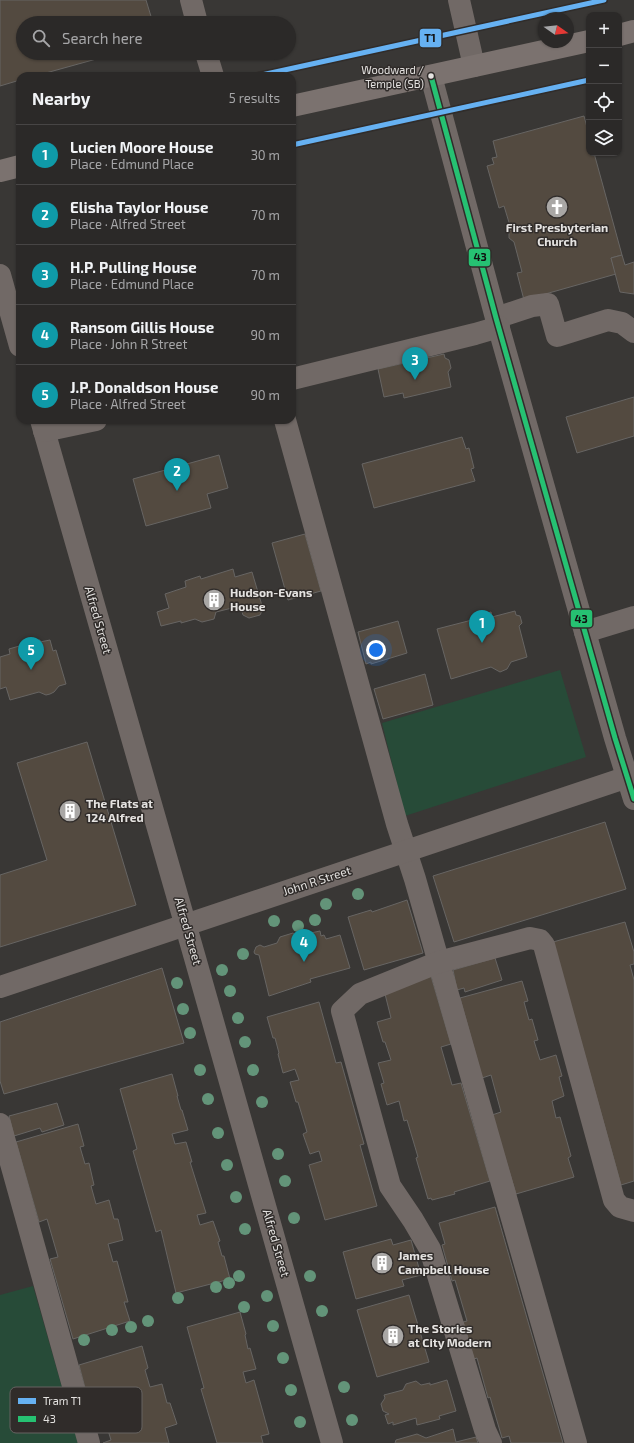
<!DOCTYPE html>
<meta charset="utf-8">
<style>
body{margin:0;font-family:"Exo 2",sans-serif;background:#333130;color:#f1f3f6}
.controls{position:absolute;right:12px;top:12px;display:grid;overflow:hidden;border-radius:8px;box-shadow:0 1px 3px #0004}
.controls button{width:36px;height:36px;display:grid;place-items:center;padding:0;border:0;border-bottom:1px solid #474545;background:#2b2928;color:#f1f3f6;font:20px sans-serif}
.compass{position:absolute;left:538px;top:12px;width:36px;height:36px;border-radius:50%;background:#2b2928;box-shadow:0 1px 3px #0004;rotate:104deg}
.you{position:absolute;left:376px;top:650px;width:14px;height:14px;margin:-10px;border:3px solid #fff;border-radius:50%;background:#1a73e8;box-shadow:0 0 0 6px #1a73e833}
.badge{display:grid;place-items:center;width:26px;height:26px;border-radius:50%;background:#ea580c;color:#fff;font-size:13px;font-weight:700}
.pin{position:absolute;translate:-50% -33px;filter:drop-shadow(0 1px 2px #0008)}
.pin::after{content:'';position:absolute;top:21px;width:14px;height:12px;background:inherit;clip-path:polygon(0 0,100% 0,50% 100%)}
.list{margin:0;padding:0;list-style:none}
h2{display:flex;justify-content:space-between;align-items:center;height:52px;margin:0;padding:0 16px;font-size:17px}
h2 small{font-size:13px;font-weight:400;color:#a6a6a8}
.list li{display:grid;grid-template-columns:26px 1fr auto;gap:12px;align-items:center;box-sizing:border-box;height:60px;padding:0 16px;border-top:1px solid #474545}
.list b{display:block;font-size:15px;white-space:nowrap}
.list p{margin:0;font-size:13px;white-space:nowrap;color:#a6a6a8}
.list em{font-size:13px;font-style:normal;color:#a6a6a8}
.icon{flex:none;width:22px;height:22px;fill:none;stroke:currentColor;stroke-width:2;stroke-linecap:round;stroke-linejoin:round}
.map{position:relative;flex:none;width:634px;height:1443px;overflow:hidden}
.search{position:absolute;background:#2b2928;box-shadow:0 1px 3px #0004;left:16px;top:16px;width:280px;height:44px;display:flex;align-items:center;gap:10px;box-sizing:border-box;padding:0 14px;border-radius:22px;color:#a6a6a8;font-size:15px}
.panel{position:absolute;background:#2b2928;box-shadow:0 1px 3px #0004;left:16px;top:72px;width:280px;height:352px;border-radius:12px}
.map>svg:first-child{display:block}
.green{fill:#274b38}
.building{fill:#534a40;stroke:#676563}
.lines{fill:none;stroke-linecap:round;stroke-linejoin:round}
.minor{stroke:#716966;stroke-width:22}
.major{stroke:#7b726f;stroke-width:22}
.bus-1-casing{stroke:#302c2a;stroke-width:8}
.bus-1{stroke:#26c172;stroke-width:5}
.tram-1-casing{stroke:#302c2a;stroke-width:8}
.tram-1{stroke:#66b1f2;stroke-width:5}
.tree{fill:#639479}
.bus-dot{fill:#e5e3e1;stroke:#302c2a;stroke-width:1.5}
.labels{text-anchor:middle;stroke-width:3;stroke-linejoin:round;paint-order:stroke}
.bus-label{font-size:11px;fill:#e5e3e1;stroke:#302c2a;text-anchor:end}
.poi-label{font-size:12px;font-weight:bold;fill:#e5e3e1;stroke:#302c2a;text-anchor:start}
.street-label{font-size:12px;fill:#e5e3e1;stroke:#302c2a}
.key{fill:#302c2a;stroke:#666361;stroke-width:1}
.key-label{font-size:11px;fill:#e5e3e1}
.line-badge{stroke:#302c2a;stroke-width:1.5}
.pale-badge-label{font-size:11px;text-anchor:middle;font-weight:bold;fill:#111}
</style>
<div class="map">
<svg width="634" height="1443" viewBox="0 0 634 1443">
<rect width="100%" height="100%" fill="#393735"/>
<g class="green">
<polygon points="560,670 586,757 405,816 382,723"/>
<polygon points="33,1286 78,1443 0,1443 0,1295"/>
</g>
<g class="building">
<polygon points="0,0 146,0 153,23 23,23 23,53 118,53 35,76 20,76 20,80 0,86"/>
<polygon points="584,116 589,135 589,153 594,153 622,255 611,258 616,274 524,300 517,273 522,272 514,242 509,238 509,232 511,229 504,206 499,208 487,166 494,164 492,158 497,157 493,141"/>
<polygon points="622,255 625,265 634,262 634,294 620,292 611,258"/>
<polygon points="444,354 445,358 449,360 451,368 448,372 451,387 404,398 403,393 384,397 378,369"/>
<polygon points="634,397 634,436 577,453 566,417"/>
<polygon points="462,437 466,449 469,448 474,468 471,469 475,481 374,508 362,464"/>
<polygon points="219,455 228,488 207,494 211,508 146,526 133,479"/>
<polygon points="305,534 321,591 288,600 272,543"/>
<polygon points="233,569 235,577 252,572 263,609 260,615 249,618 243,615 240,606 216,612 214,619 202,622 195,619 181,623 181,621 161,626 157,612 169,608 165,594 186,587 185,581 200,576 201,579"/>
<polygon points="515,611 516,615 520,616 522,623 519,626 527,657 511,662 507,669 500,672 491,667 451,679 437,629 472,620 471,618 491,612 492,617"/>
<polygon points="398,621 407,653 371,664 371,662 366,664 358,632"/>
<polygon points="40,640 40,642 50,640 53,651 56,650 66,684 59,686 54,692 50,694 46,695 39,692 10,700 6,687 0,689 0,657 10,654 9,649"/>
<polygon points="425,674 433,705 383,719 374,689"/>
<polygon points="87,742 136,905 0,947 0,875 47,860 17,763"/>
<polygon points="605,822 626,889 454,942 433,876"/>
<polygon points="407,900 423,953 364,970 348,917 371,910 372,912"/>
<polygon points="625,922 634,952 634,964 630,965 634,980 634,1181 621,1185 553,942"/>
<polygon points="320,931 321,936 324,935 326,939 340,935 350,968 310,979 311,982 269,996 259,955 255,954 254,952 256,947 260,945 264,947 277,943 280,937 293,933 297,936"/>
<polygon points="495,958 502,980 465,992 464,988 457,990 453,970"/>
<polygon points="162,968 184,1043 4,1094 0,1081 0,1022"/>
<polygon points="431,976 451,1044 441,1047 452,1085 461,1083 490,1181 454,1192 455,1194 432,1200 431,1198 428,1199 416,1158 418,1157 407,1120 404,1121 399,1101 387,1105 381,1084 384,1083 378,1063 391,1060 385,1042 383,1042 377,1022 391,1018 384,990"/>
<polygon points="522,981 528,1001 524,1002 529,1020 532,1019 538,1040 534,1041 540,1060 556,1055 562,1076 559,1077 564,1096 552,1101 556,1118 560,1117 571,1156 568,1158 574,1177 516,1194 492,1115 501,1112 491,1075 482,1078 460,998"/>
<polygon points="319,1002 336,1063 341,1062 364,1144 360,1145 377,1206 325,1220 309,1165 322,1161 319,1151 310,1154 303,1134 307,1132 298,1102 296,1102 290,1082 299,1080 295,1069 283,1073 278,1054 279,1053 275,1038 273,1038 267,1017"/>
<polygon points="172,1074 178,1096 177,1096 181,1110 182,1110 188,1130 172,1134 175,1144 186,1142 192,1162 190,1162 206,1213 197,1215 200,1225 213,1221 220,1241 218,1242 222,1256 224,1256 230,1279 176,1293 161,1230 156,1232 133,1151 137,1149 120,1089"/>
<polygon points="57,1103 64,1125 42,1132 40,1128 14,1136 9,1116"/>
<polygon points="78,1124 84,1146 80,1147 85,1164 89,1163 94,1185 91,1186 96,1204 109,1200 114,1219 118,1219 123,1240 108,1244 113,1262 117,1261 128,1302 124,1302 130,1321 73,1339 50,1259 58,1257 47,1219 39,1222 16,1142"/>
<polygon points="495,1207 563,1443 511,1443 509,1436 502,1438 490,1397 488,1398 477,1358 474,1359 463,1322 467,1321 455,1280 452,1281 442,1245 445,1244 439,1223"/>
<polygon points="391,1239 393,1245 411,1240 421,1275 402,1280 404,1286 356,1299 343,1252"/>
<polygon points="409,1295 429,1362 377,1377 357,1310"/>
<polygon points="240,1312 246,1334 245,1335 248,1349 250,1348 256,1369 243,1372 246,1383 254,1380 269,1434 261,1436 263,1443 217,1443 201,1389 204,1388 187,1327"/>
<polygon points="142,1346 148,1368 145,1370 150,1387 162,1384 167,1403 170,1403 177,1424 165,1428 169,1443 103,1443 111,1440 100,1404 90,1407 79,1365"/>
<polygon points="447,1380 456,1411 439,1416 440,1419 417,1425 416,1418 393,1425 393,1422 388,1424 385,1415 389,1414 383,1411 381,1404 385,1398 384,1395 403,1390 406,1384 416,1381 421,1385 430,1383 430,1385"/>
<polygon points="453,1429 456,1442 476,1437 478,1443 395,1443 396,1440 417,1434 426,1438"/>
</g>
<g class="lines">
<g class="minor">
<polyline points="191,0 197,23"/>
<polyline points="459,0 474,66"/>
<polyline points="206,53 213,76"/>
<polyline points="431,76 496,318 615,738 634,799"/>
<polyline points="0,275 20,346"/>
<polyline points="496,318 532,306 548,304 557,336 608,320 622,323 634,332"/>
<polyline points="292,379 475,334 499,327"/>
<polyline points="41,420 195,958 332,1443"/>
<polyline points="285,420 397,824 415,879 576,1443"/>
<polyline points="44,431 96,420"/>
<polyline points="585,632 634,617"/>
<polyline points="0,987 634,775"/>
<polyline points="0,1124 89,1443"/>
<polyline points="491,1443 485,1430 430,1249 413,1220 390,1186 342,1011 360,994 439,962 530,938 540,940 544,945 614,1200 620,1207 634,1211"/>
</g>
<g class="major">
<polyline points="619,35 634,31"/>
<polyline points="292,106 589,41"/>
<polyline points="0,171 20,166"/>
</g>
<g class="bus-1-casing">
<polyline id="bus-1" points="431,76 496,318 615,738 634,799"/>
</g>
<use href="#bus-1" class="bus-1"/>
<g class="tram-1-casing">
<g id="tram-1">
<polyline points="257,76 604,0"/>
<polyline points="292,145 589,80"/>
</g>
</g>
<use href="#tram-1" class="tram-1"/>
</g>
<g class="tree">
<circle cx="358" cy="894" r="6"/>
<circle cx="326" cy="904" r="6"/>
<circle cx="315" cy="920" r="6"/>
<circle cx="274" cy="921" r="6"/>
<circle cx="298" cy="926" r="6"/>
<circle cx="243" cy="954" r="6"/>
<circle cx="222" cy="970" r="6"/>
<circle cx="177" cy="983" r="6"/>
<circle cx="230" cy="991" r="6"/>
<circle cx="183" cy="1009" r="6"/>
<circle cx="238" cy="1018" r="6"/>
<circle cx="190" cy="1033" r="6"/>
<circle cx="245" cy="1042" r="6"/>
<circle cx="200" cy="1070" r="6"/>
<circle cx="253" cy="1070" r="6"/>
<circle cx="208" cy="1099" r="6"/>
<circle cx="262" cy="1102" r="6"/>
<circle cx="218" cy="1133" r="6"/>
<circle cx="278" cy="1154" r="6"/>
<circle cx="227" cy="1165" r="6"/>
<circle cx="285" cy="1181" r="6"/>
<circle cx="236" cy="1197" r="6"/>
<circle cx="294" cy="1218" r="6"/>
<circle cx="245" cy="1229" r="6"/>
<circle cx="239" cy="1276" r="6"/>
<circle cx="310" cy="1276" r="6"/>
<circle cx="229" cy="1283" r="6"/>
<circle cx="216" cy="1287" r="6"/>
<circle cx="267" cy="1296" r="6"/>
<circle cx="178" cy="1298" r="6"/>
<circle cx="244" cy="1307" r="6"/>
<circle cx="322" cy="1311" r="6"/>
<circle cx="148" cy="1321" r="6"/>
<circle cx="273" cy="1326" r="6"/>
<circle cx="131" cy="1327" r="6"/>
<circle cx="112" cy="1330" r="6"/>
<circle cx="84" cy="1340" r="6"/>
<circle cx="283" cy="1358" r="6"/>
<circle cx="344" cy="1387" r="6"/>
<circle cx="291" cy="1390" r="6"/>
<circle cx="352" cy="1420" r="6"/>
<circle cx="300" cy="1422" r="6"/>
</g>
<defs>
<g id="church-disc" transform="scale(1.15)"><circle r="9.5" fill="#a9a7a5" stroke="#302c2a"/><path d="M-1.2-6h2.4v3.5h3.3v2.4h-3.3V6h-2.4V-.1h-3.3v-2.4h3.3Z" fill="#fff"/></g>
<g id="building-disc" transform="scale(1.15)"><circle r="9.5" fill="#a9a7a5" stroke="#302c2a"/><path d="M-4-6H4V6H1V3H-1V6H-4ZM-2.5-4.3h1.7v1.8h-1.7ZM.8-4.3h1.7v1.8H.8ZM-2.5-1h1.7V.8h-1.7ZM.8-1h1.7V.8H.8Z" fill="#fff"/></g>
</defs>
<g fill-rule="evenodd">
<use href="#church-disc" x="557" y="207"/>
<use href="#building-disc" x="214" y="600"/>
<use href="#building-disc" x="70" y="811"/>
<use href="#building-disc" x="382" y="1263"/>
<use href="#building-disc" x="393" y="1336"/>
</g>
<circle class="bus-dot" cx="431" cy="76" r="3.5"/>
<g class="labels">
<g class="bus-label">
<text x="424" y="74">Woodward /<tspan x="424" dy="14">Temple (SB)</tspan></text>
</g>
<g class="poi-label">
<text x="557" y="232" text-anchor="middle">First Presbyterian<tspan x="557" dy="14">Church</tspan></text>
<text x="230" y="597">Hudson-Evans<tspan x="230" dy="14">House</tspan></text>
<text x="86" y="808">The Flats at<tspan x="86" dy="14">124 Alfred</tspan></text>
<text x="398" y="1260">James<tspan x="398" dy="14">Campbell House</tspan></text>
<text x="408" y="1333">The Stories<tspan x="408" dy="14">at City Modern</tspan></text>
</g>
<g class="street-label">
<text transform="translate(98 620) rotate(74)" y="4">Alfred Street</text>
<text transform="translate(317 881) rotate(-18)" y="4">John R Street</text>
<text transform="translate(188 931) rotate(74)" y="4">Alfred Street</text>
<text transform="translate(276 1243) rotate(74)" y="4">Alfred Street</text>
</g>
</g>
<rect x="10" y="1387" width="132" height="46" rx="6" class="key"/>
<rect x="18" y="1398" width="18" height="6" fill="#66b1f2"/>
<rect x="18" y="1416" width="18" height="6" fill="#26c172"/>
<g class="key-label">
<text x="43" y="1405">Tram T1</text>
<text x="43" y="1423">43</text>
</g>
<g class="line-badge">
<rect x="419" y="28" width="23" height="20" rx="4" fill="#66b1f2"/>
<rect x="468" y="248" width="23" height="19" rx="4" fill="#26c172"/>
<rect x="570" y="609" width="23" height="19" rx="4" fill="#26c172"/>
</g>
<g class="pale-badge-label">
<text x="430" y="42">T1</text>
<text x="480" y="261">43</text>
<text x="581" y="623">43</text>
</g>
</svg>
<div class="controls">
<button>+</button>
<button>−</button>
<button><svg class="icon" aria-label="locate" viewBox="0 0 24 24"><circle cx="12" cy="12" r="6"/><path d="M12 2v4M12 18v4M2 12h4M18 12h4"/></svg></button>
<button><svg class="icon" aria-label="layers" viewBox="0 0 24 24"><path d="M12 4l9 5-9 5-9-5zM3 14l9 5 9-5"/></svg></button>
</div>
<svg class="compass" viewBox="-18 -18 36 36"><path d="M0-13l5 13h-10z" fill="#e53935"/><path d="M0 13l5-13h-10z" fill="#a6a6a8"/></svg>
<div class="you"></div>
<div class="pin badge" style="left:482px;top:643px;background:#0f9aa8">1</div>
<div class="pin badge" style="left:177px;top:491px;background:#0f9aa8">2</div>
<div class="pin badge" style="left:415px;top:380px;background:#0f9aa8">3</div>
<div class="pin badge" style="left:304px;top:962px;background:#0f9aa8">4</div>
<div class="pin badge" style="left:31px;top:670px;background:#0f9aa8">5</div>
<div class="search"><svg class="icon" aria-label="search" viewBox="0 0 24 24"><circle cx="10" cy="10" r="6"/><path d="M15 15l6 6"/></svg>Search here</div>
<section class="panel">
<h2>Nearby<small>5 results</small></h2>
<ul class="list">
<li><span class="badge" style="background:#0f9aa8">1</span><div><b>Lucien Moore House</b><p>Place · Edmund Place</p></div><em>30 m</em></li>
<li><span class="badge" style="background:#0f9aa8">2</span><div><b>Elisha Taylor House</b><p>Place · Alfred Street</p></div><em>70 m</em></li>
<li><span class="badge" style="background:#0f9aa8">3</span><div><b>H.P. Pulling House</b><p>Place · Edmund Place</p></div><em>70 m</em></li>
<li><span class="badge" style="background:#0f9aa8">4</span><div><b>Ransom Gillis House</b><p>Place · John R Street</p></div><em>90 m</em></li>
<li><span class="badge" style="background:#0f9aa8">5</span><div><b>J.P. Donaldson House</b><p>Place · Alfred Street</p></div><em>90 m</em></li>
</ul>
</section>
</div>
